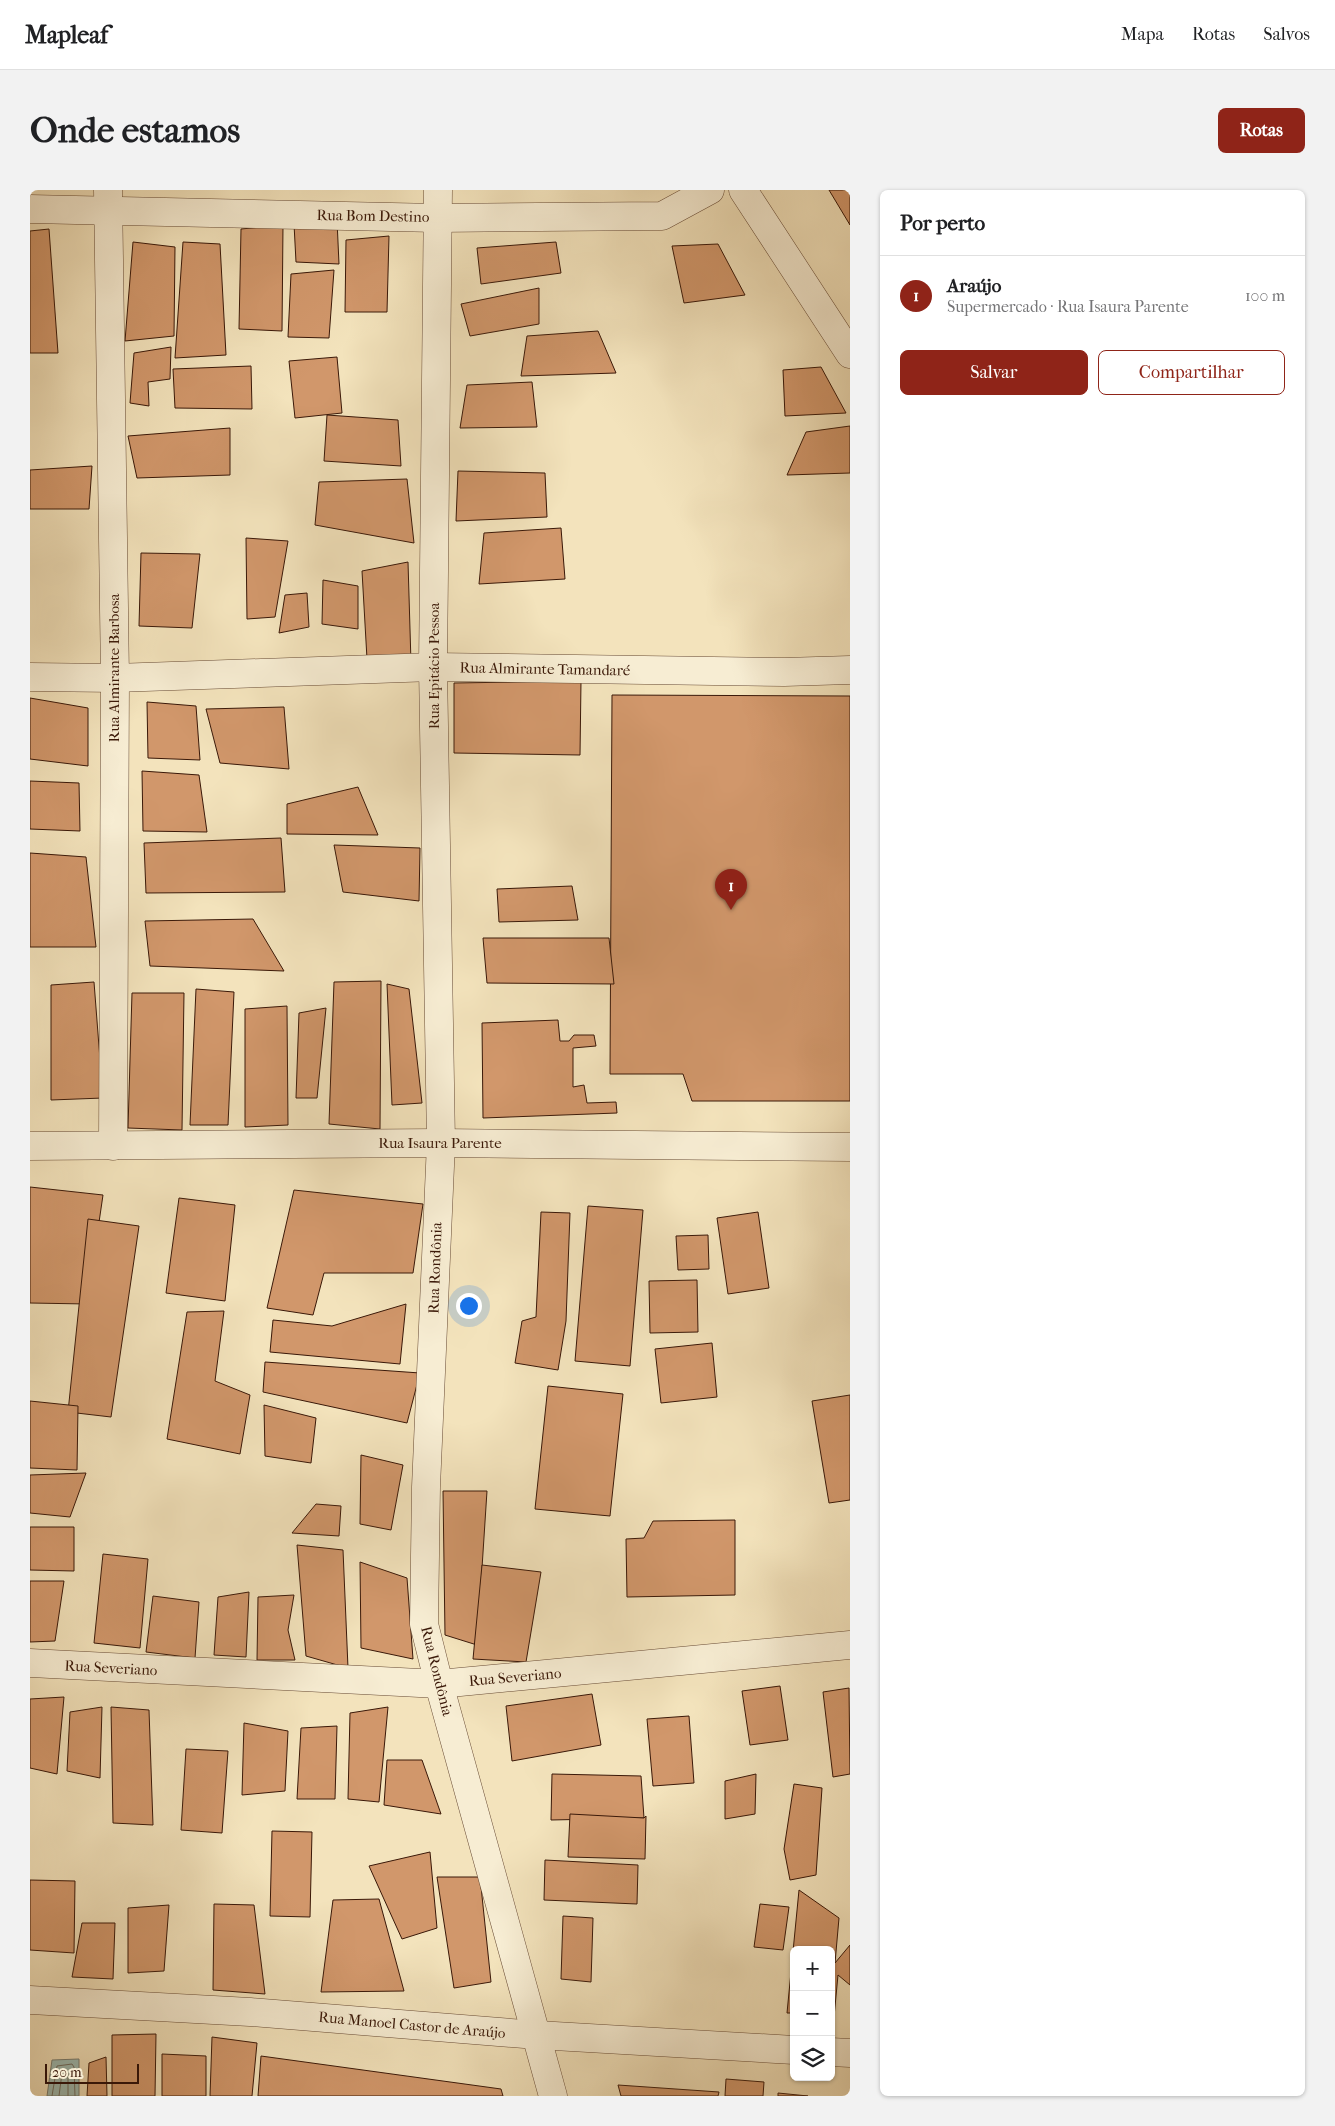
<!DOCTYPE html>
<html lang="pt">
<meta charset="utf-8">
<style>
body{margin:0;font-family:"IM FELL French Canon",serif;background:#f2f2f2;color:#202124}
.controls{position:absolute;right:15px;bottom:15px;display:grid;overflow:hidden;border-radius:8px;box-shadow:0 1px 4px #0004}
.controls button{width:45px;height:45px;display:grid;place-items:center;padding:0;border:0;border-bottom:1px solid #e0e0e0;background:#fff;color:#202124;font:25px sans-serif}
.scale{position:absolute;left:15px;bottom:12px;width:94px;box-sizing:border-box;padding-left:5px;border:2px solid #3a1808;border-top:0;font-size:14px;line-height:18px;white-space:nowrap;color:#3a1808;-webkit-text-stroke:4px #f7edd3;paint-order:stroke}
.you{position:absolute;left:438px;top:1115px;width:18px;height:18px;margin:-12px;border:4px solid #fff;border-radius:50%;background:#1a73e8;box-shadow:0 0 0 8px #1a73e833}
.badge{display:grid;place-items:center;width:32px;height:32px;border-radius:50%;background:#8f2418;color:#fff;font-size:16px;font-weight:700}
.pin{position:absolute;translate:-50% -41px;filter:drop-shadow(0 1px 2px #0008)}
.pin::after{content:'';position:absolute;top:26px;width:18px;height:15px;background:inherit;clip-path:polygon(0 0,100% 0,50% 100%)}
.list{margin:0;padding:0;list-style:none}
h2{display:flex;justify-content:space-between;align-items:center;height:65px;margin:0;padding:0 20px;font-size:21px}
h2 small{font-size:16px;font-weight:400;color:#757577}
.list li{display:grid;grid-template-columns:32px 1fr auto;gap:15px;align-items:center;box-sizing:border-box;height:80px;padding:0 20px;border-top:1px solid #e0e0e0}
.list b{display:block;font-size:19px;white-space:nowrap}
.list p{margin:0;font-size:16px;white-space:nowrap;color:#757577}
.list em{font-size:16px;font-style:normal;color:#757577}
.actions{display:flex;gap:10px;padding:15px 20px}
.actions a{flex:1;padding:11px 0;border:1px solid #8f2418;border-radius:8px;text-align:center;font-size:18px;color:#8f2418}
.actions .main{background:#8f2418;color:#fff}
.icon{flex:none;width:28px;height:28px;fill:none;stroke:currentColor;stroke-width:2;stroke-linecap:round;stroke-linejoin:round}
.map{position:relative;flex:none;width:820px;height:1906px;overflow:hidden;border-radius:8px}
header{display:flex;align-items:center;gap:30px;box-sizing:border-box;height:70px;padding:0 25px;background:#fff;border-bottom:1px solid #e0e0e0}
header strong{font-size:24px}
nav{display:flex;gap:28px;margin-inline-start:auto;font-size:18px}
.intro{display:flex;align-items:center;justify-content:space-between;box-sizing:border-box;height:120px;padding:0 30px}
h1{margin:0;font-size:35px}
.button{padding:12px 22px;border-radius:8px;background:#8f2418;color:#fff;font-size:18px;font-weight:700}
main{display:flex;gap:30px;padding:0 30px}
aside{flex:1;background:#fff;border-radius:8px;box-shadow:0 1px 4px #0004}
.map>svg:first-child{display:block}
.water{fill:#9cbdb6;stroke:#757b70}
.lines{fill:none;stroke-linecap:round;stroke-linejoin:round}
.shore{stroke:#6b6a5f;stroke-width:1}
.building{fill:#d1976b;stroke:#3a1808}
.minor-casing{stroke:#684b35;stroke-width:29}
.tertiary-casing{stroke:#684b35;stroke-width:29}
.minor{stroke:#f7edd3;stroke-width:28}
.tertiary{stroke:#f7edd3;stroke-width:28}
.labels{text-anchor:middle;stroke-width:4;stroke-linejoin:round;paint-order:stroke}
.street-label{font-size:15px;fill:#3a1808;stroke:#f7edd3}
</style>
<header>
<strong>Mapleaf</strong>
<nav><a>Mapa</a><a>Rotas</a><a>Salvos</a></nav>
</header>
<div class="intro"><h1>Onde estamos</h1><a class="button">Rotas</a></div>
<main>
<div class="map">
<svg width="820" height="1906" viewBox="0 0 820 1906">
<rect width="100%" height="100%" fill="#f3e3bc"/>
<filter id="stains"><feTurbulence type="fractalNoise" baseFrequency=".004" numOctaves="4"/><feColorMatrix values="0 0 0 0 .2 0 0 0 0 .09 0 0 0 0 .02 0 0 0 .5 -.17"/></filter>
<radialGradient id="worn" r=".72"><stop offset=".6" stop-color="#630" stop-opacity="0"/><stop offset="1" stop-color="#630" stop-opacity=".3"/></radialGradient>
<polygon class="water" points="49,1869 49,1906 17,1906 22,1870"/>
<g class="lines">
<g class="shore">
<polyline points="22,1906 27,1876 42,1874 44,1877 45,1906"/>
<polyline points="29,1906 32,1883 35,1881 38,1883 38,1906"/>
</g>
</g>
<g class="building">
<polygon points="799,0 820,0 820,35"/>
<polygon points="307,30 309,74 266,72 264,34"/>
<polygon points="253,35 252,141 209,139 211,39"/>
<polygon points="19,39 28,163 0,163 0,41"/>
<polygon points="359,46 357,122 315,122 316,50"/>
<polygon points="103,52 145,57 144,146 95,151"/>
<polygon points="153,52 190,54 196,165 145,168"/>
<polygon points="526,52 531,83 451,94 447,58"/>
<polygon points="688,54 715,105 654,113 642,56"/>
<polygon points="304,80 299,148 258,147 261,84"/>
<polygon points="509,98 509,134 440,146 431,114"/>
<polygon points="568,141 586,183 491,186 497,146"/>
<polygon points="141,157 140,189 118,192 119,216 100,213 104,163"/>
<polygon points="307,167 312,223 265,228 259,171"/>
<polygon points="221,176 222,219 145,218 143,179"/>
<polygon points="791,177 816,223 755,226 753,180"/>
<polygon points="502,192 507,237 430,238 437,195"/>
<polygon points="297,225 368,230 371,276 294,271"/>
<polygon points="820,236 820,283 757,285 776,242"/>
<polygon points="200,238 200,285 107,288 98,246"/>
<polygon points="62,276 59,319 0,319 0,280"/>
<polygon points="428,281 515,283 517,327 426,331"/>
<polygon points="377,289 384,353 285,335 289,292"/>
<polygon points="531,338 535,389 449,394 454,343"/>
<polygon points="216,348 258,351 245,427 217,429"/>
<polygon points="111,363 170,364 162,438 109,436"/>
<polygon points="378,372 381,473 337,469 332,381"/>
<polygon points="293,390 328,396 328,439 292,434"/>
<polygon points="277,403 279,437 249,443 255,405"/>
<polygon points="551,491 550,565 424,563 424,493"/>
<polygon points="582,505 820,506 820,911 662,911 653,884 580,884"/>
<polygon points="0,508 58,518 58,576 0,569"/>
<polygon points="117,512 166,516 170,570 118,568"/>
<polygon points="254,517 259,579 190,573 176,519"/>
<polygon points="112,581 169,585 177,642 113,641"/>
<polygon points="0,591 49,593 50,641 0,639"/>
<polygon points="328,597 348,645 257,644 257,614"/>
<polygon points="251,648 255,702 116,703 114,653"/>
<polygon points="304,655 390,658 389,711 313,702"/>
<polygon points="0,663 56,667 66,757 0,757"/>
<polygon points="542,696 548,730 469,732 467,699"/>
<polygon points="223,729 254,781 120,776 115,731"/>
<polygon points="453,748 579,748 584,794 457,793"/>
<polygon points="351,791 350,939 299,934 304,792"/>
<polygon points="64,792 73,908 21,910 21,795"/>
<polygon points="357,794 379,799 392,913 362,915"/>
<polygon points="166,799 204,802 198,935 160,935"/>
<polygon points="102,803 154,803 152,940 98,938"/>
<polygon points="257,816 258,935 215,937 215,819"/>
<polygon points="296,818 287,908 266,908 269,823"/>
<polygon points="528,830 530,851 539,851 544,845 564,845 566,856 543,858 543,897 554,895 557,913 586,912 587,923 453,928 452,833"/>
<polygon points="0,997 73,1005 57,1114 0,1113"/>
<polygon points="264,1000 393,1014 383,1083 294,1083 283,1125 237,1118"/>
<polygon points="149,1008 205,1015 195,1111 136,1103"/>
<polygon points="558,1016 613,1020 600,1176 545,1171"/>
<polygon points="511,1022 540,1023 536,1131 528,1180 485,1173 492,1131 506,1127"/>
<polygon points="728,1022 739,1098 698,1104 687,1028"/>
<polygon points="58,1029 109,1036 81,1227 38,1222"/>
<polygon points="678,1045 679,1079 648,1080 646,1046"/>
<polygon points="667,1090 668,1142 620,1143 619,1091"/>
<polygon points="376,1114 370,1174 240,1162 243,1130 302,1136"/>
<polygon points="194,1121 185,1191 220,1205 210,1264 137,1249 157,1122"/>
<polygon points="682,1153 687,1207 631,1213 625,1159"/>
<polygon points="235,1172 390,1183 377,1233 233,1202"/>
<polygon points="518,1196 593,1204 580,1326 505,1319"/>
<polygon points="820,1205 820,1310 799,1313 782,1211"/>
<polygon points="0,1211 48,1216 47,1280 0,1278"/>
<polygon points="234,1215 286,1228 281,1273 235,1266"/>
<polygon points="331,1265 373,1275 361,1340 330,1334"/>
<polygon points="56,1283 40,1327 0,1323 0,1285"/>
<polygon points="413,1301 457,1301 447,1455 415,1445"/>
<polygon points="286,1314 311,1316 309,1346 262,1343"/>
<polygon points="705,1330 705,1405 597,1407 596,1349 614,1348 623,1331"/>
<polygon points="0,1337 44,1337 44,1381 0,1380"/>
<polygon points="267,1355 313,1360 318,1478 276,1466"/>
<polygon points="73,1364 118,1369 110,1458 64,1453"/>
<polygon points="330,1372 377,1388 383,1469 331,1458"/>
<polygon points="452,1375 511,1382 496,1472 443,1469"/>
<polygon points="0,1391 34,1391 25,1451 0,1452"/>
<polygon points="219,1402 216,1467 184,1465 188,1407"/>
<polygon points="264,1405 258,1440 265,1470 227,1470 228,1407"/>
<polygon points="123,1406 169,1412 165,1468 116,1462"/>
<polygon points="750,1496 758,1550 720,1555 712,1501"/>
<polygon points="819,1498 820,1584 803,1587 793,1502"/>
<polygon points="562,1504 571,1555 482,1571 476,1516"/>
<polygon points="34,1507 27,1584 0,1578 0,1509"/>
<polygon points="72,1517 70,1588 37,1581 40,1522"/>
<polygon points="81,1517 119,1520 123,1635 83,1633"/>
<polygon points="358,1517 349,1612 318,1609 320,1523"/>
<polygon points="659,1526 664,1593 623,1596 617,1529"/>
<polygon points="214,1533 258,1541 255,1601 212,1605"/>
<polygon points="307,1536 305,1609 267,1609 271,1538"/>
<polygon points="156,1559 198,1561 192,1643 151,1640"/>
<polygon points="357,1570 392,1570 411,1624 354,1615"/>
<polygon points="522,1584 611,1586 614,1628 521,1630"/>
<polygon points="726,1584 725,1624 695,1629 695,1591"/>
<polygon points="764,1594 792,1598 786,1685 760,1690 754,1659"/>
<polygon points="540,1624 614,1628 616,1626 615,1669 538,1667"/>
<polygon points="242,1641 282,1642 280,1727 240,1726"/>
<polygon points="400,1662 407,1738 372,1749 339,1676"/>
<polygon points="515,1670 608,1675 607,1714 514,1710"/>
<polygon points="407,1687 450,1687 461,1792 424,1798"/>
<polygon points="0,1690 45,1691 44,1763 0,1760"/>
<polygon points="769,1700 809,1728 805,1773 820,1755 820,1795 808,1785 804,1827 801,1827 801,1760 764,1760 764,1823 757,1823"/>
<polygon points="349,1709 374,1801 291,1802 303,1710"/>
<polygon points="184,1714 224,1715 235,1804 183,1800"/>
<polygon points="730,1714 759,1717 753,1760 724,1757"/>
<polygon points="139,1715 134,1781 98,1783 98,1718"/>
<polygon points="533,1726 563,1728 561,1792 531,1789"/>
<polygon points="52,1733 85,1733 83,1789 42,1787"/>
<polygon points="126,1844 125,1906 82,1906 82,1845"/>
<polygon points="182,1847 227,1853 222,1906 180,1906"/>
<polygon points="132,1864 176,1866 176,1906 132,1906"/>
<polygon points="231,1866 471,1899 473,1906 228,1906"/>
<polygon points="76,1867 77,1906 57,1906 59,1873"/>
<polygon points="696,1889 734,1892 733,1906 695,1906"/>
<polygon points="588,1895 689,1902 688,1906 591,1906"/>
<polygon points="748,1903 778,1906 748,1906"/>
</g>
<g class="lines">
<g class="minor-casing">
<g id="minor">
<polyline points="78,0 85,488 83,956"/>
<polyline points="408,0 403,477 411,953 396,1297 394,1434 409,1494 523,1906"/>
<polyline points="713,0 820,164"/>
<polyline points="0,19 407,28 632,26 680,0"/>
<polyline points="0,487 85,488 403,477 754,482 820,480"/>
<polyline points="0,1473 409,1494 820,1455"/>
<polyline points="0,1810 220,1822 507,1845 764,1860"/>
<polyline points="801,1862 820,1863"/>
</g>
</g>
<g class="tertiary-casing">
<polyline id="tertiary" points="0,956 411,953 820,957"/>
</g>
<use href="#minor" class="minor"/>
<use href="#tertiary" class="tertiary"/>
</g>
<g class="labels">
<g class="street-label">
<text transform="translate(343 26) rotate(1)" y="5">Rua Bom Destino</text>
<text transform="translate(404 476) rotate(-90)" y="5">Rua Epitácio Pessoa</text>
<text transform="translate(84 478) rotate(-90)" y="5">Rua Almirante Barbosa</text>
<text transform="translate(515 479) rotate(1)" y="5">Rua Almirante Tamandaré</text>
<text x="410" y="958">Rua Isaura Parente</text>
<text transform="translate(405 1078) rotate(-88)" y="5">Rua Rondônia</text>
<text transform="translate(81 1478) rotate(3)" y="5">Rua Severiano</text>
<text transform="translate(407 1481) rotate(76)" y="5">Rua Rondônia</text>
<text transform="translate(485 1487) rotate(-5)" y="5">Rua Severiano</text>
<text transform="translate(382 1835) rotate(5)" y="5">Rua Manoel Castor de Araújo</text>
</g>
</g>
<rect width="100%" height="100%" filter="url(#stains)"/>
<rect width="100%" height="100%" fill="url(#worn)"/>
</svg>
<div class="controls">
<button>+</button>
<button>−</button>
<button><svg class="icon" aria-label="layers" viewBox="0 0 24 24"><path d="M12 4l9 5-9 5-9-5zM3 14l9 5 9-5"/></svg></button>
</div>
<div class="scale">20 m</div>
<div class="you"></div>
<div class="pin badge" style="left:701px;top:720px">1</div>
</div>
<aside>
<h2>Por perto<small></small></h2>
<ul class="list">
<li><span class="badge">1</span><div><b>Araújo</b><p>Supermercado · Rua Isaura Parente</p></div><em>100 m</em></li>
</ul>
<div class="actions"><a class="main">Salvar</a><a>Compartilhar</a></div>
</aside>
</main>
